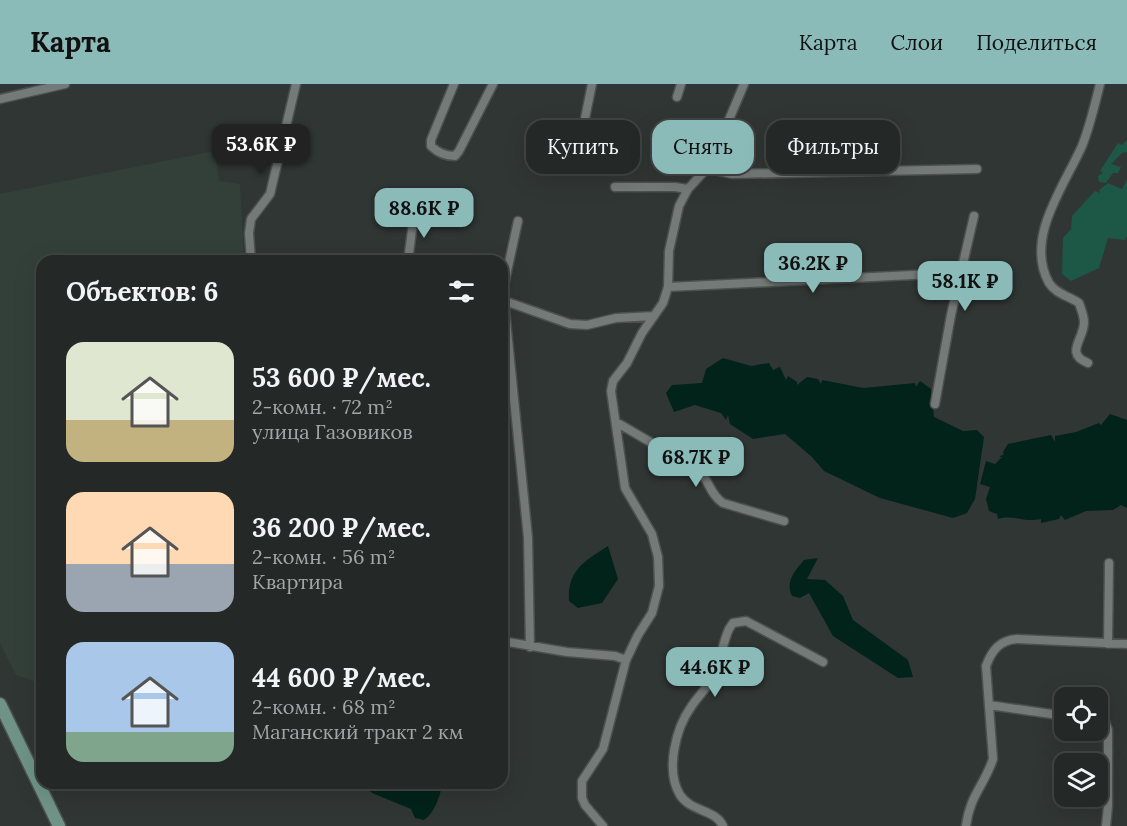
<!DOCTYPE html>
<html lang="ru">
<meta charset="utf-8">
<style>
body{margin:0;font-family:Lora,serif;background:#303432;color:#f1f3f6;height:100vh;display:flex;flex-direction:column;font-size:22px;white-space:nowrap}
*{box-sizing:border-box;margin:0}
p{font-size:20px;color:#a3a6a7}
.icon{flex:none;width:33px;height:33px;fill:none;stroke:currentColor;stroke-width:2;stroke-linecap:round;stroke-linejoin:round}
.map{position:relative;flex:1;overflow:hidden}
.details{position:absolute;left:36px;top:171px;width:472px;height:534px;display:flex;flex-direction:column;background:#242826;border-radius:18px;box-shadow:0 6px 24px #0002,0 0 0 2px #414443}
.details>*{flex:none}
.top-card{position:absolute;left:526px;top:36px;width:510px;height:54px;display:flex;gap:12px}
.buttons{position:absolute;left:1054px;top:603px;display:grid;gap:12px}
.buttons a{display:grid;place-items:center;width:54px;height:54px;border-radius:12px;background:#242826;box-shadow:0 6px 24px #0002,0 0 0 2px #414443;font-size:30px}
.price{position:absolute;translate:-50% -51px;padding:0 14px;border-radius:12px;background:#8bbbb9;color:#111;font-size:20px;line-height:39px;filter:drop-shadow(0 2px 3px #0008)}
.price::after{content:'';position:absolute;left:50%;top:36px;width:18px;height:14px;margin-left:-9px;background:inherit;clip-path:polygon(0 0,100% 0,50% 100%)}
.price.active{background:#222;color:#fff}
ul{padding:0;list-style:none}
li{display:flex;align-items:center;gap:18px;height:150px;padding:0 30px}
li span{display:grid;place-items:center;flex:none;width:168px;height:120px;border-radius:18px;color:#555}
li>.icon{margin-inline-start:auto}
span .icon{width:72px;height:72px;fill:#fffc;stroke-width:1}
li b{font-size:26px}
h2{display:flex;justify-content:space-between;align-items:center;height:72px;padding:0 30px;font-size:26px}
.tag{padding:0 21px;border-radius:18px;background:#242826;box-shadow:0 6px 24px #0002,0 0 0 2px #414443;font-size:21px;line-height:54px}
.tag.active{background:#8bbbb9;color:#111}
header{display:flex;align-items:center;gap:36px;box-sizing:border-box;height:84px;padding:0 30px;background:#8bbbb9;color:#111}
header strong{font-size:28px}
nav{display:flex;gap:33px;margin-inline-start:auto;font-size:21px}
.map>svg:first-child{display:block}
.built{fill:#33403a}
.green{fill:#1d5745}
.water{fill:#022319}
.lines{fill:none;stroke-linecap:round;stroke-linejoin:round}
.street-casing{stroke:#4c514f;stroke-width:11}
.secondary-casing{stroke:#4c514f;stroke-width:15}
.street{stroke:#737a77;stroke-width:8}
.secondary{stroke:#6f9487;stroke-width:12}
</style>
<header>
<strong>Карта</strong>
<nav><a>Карта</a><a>Слои</a><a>Поделиться</a></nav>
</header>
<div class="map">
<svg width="1127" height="742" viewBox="0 0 1127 742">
<rect width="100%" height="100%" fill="#303633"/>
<path class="built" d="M215,67L219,97L240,100L244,177H42V600L16,591L0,559V110Z"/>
<path class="green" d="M1127,56V68L1122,69L1111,80L1121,83L1118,89H1113L1106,99L1099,98L1098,92L1103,89L1100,87L1118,59L1122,61Z
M1127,96V152L1125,156L1108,154L1099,184L1071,197L1062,190L1063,154L1071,145L1072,132L1095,107L1100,109L1099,106L1108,99L1122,105Z"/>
<path class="water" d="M723,274L751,282L769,279L773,286L780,283L786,296L788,292L797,298V301L807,293L818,295L821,300L822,296L863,304L915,299L916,303L920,297L931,305L934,333L963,347L977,346L984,353L975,415L967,429L953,434L880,414L824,387L812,373L785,350L753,355L730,340L728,331L726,336L721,329L695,321L674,328L666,309L672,301L702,299L706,285Z
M1110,330L1127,336V424L1121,421L1113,426L1086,427L1065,436L1061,431L1059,435L1041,439V435C1023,439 1013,430 998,435L997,430L989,427L986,415L990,403L980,400L986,377L995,380L1002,373H999L1004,370L1003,368L1008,360L1051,351L1055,358V352L1076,348L1099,339L1101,341Z
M608,462L618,495L602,519L578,524L569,517C567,486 585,477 608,462Z
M818,474L807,495L825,496L843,512L853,536L908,576L913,593L898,594L833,552L809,509L800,514L792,512C785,497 795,487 804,476Z
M362,699H443C439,713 436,727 424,736L415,734L411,725L372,709Z"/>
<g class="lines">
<defs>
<path id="street" d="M454,0L431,56V62C437,68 446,72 455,72L459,67L493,0
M677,13L681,0
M0,15L65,0
M579,64L592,0
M710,81L719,87L732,90L977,85
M615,103H675L688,105
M518,137L503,206L528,454L530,563
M251,177L249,149L251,135L270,110L296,0
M408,177L414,131
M668,203L953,189L960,190
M502,216L570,240L587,241L616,234L654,232
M1088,279C1064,269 1084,256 1084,238C1084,232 1081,225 1079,219C1069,212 1056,210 1049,199C1024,154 1065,101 1082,62C1090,42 1095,20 1100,0
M935,320L951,231L974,132
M616,338L698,386C709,395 710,411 723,419L784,437
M502,557L567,568L615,572L626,576
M1108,560L1109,479
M989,621L1065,632
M1098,634L1105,638L1108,646V722L1106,742
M603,742L585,721L582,714V697L603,665L626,576L638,551L652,529L659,502L658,473L652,450L625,404L611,307L613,297L627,279L642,249L663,219L668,203L669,167L679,122L688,105L710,81L744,0
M723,742C715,725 691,728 680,711C665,686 676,644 691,623C698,612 707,604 713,593C721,578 722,560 729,545L733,539L746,537L823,578
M966,742C970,711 984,702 993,675L986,582C992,566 1000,556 1017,555L1127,560"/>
<path id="secondary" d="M0,620L59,742"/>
</defs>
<use href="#street" class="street-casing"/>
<use href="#secondary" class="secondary-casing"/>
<use href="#street" class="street"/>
<use href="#secondary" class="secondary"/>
</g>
</svg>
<div class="buttons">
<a><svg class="icon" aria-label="locate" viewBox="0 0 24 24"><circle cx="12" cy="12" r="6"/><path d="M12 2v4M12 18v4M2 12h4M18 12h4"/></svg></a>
<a><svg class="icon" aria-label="layers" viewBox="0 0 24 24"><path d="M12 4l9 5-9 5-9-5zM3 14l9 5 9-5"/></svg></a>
</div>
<b class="price active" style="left:261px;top:91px">53.6K ₽</b>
<b class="price" style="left:424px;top:155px">88.6K ₽</b>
<b class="price" style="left:813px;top:210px">36.2K ₽</b>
<b class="price" style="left:965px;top:228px">58.1K ₽</b>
<b class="price" style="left:696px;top:404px">68.7K ₽</b>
<b class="price" style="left:715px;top:614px">44.6K ₽</b>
<div class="top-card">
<a class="tag">Купить</a>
<a class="tag active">Снять</a>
<a class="tag">Фильтры</a>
</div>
<section class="details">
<h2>Объектов: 6<svg class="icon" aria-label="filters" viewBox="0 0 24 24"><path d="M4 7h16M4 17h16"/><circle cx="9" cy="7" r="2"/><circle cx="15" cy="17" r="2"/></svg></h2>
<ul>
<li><span style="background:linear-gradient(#dfe7d0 65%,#c2b280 0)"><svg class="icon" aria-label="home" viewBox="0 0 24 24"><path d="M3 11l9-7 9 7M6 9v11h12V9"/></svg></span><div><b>53 600 ₽/мес.</b><p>2-комн. · 72 m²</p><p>улица Газовиков</p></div></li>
<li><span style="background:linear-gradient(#ffd9b3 60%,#9aa5b1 0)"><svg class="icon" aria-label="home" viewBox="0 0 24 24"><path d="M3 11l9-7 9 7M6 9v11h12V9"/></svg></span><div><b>36 200 ₽/мес.</b><p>2-комн. · 56 m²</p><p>Квартира</p></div></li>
<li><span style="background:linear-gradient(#a9c7e8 75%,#7fa58c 0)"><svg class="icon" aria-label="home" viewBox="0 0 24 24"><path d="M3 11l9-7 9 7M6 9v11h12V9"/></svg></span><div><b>44 600 ₽/мес.</b><p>2-комн. · 68 m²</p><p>Маганский тракт 2 км</p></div></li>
</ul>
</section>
</div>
